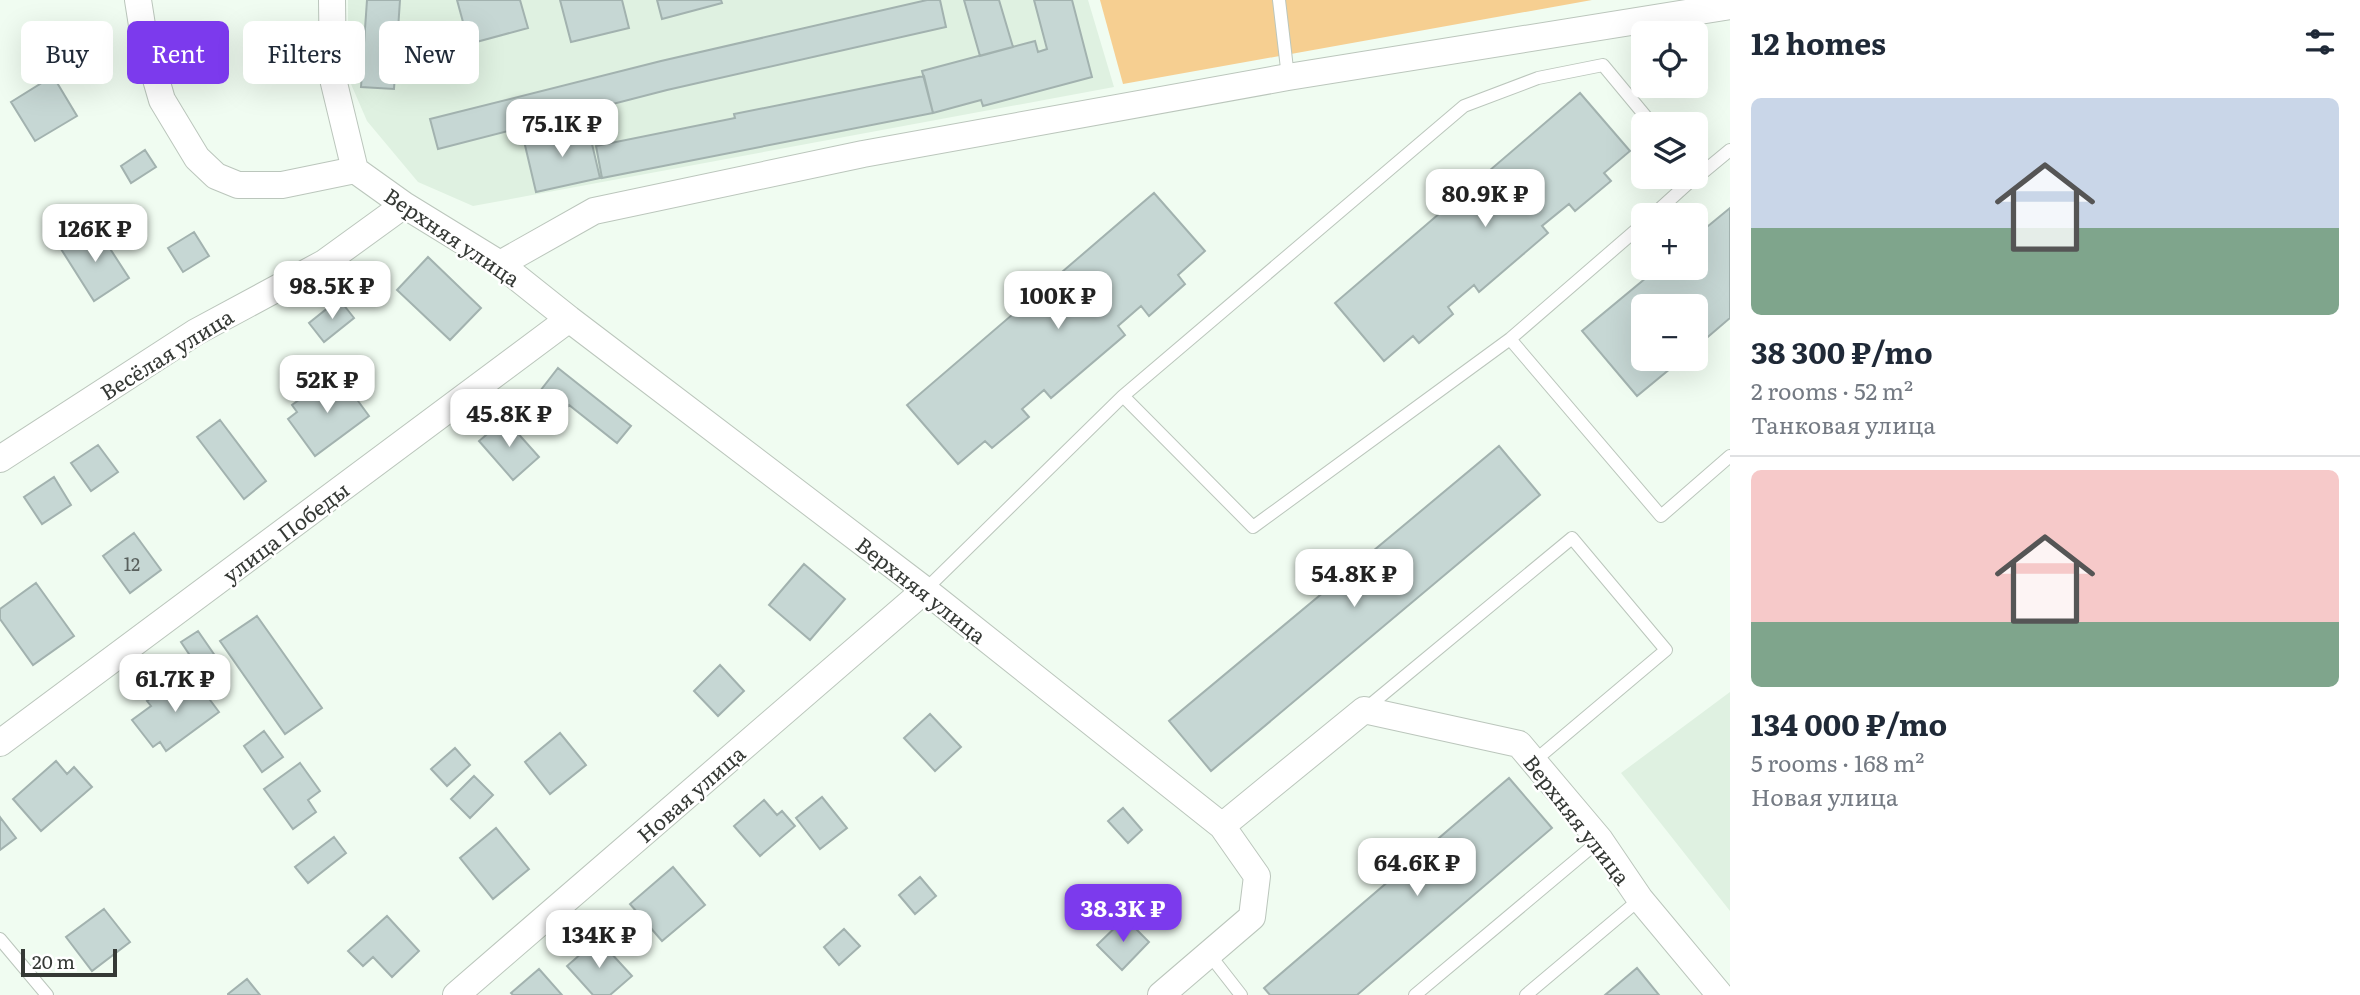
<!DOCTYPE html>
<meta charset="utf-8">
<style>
body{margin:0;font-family:Literata,serif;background:#f6f6f7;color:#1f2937;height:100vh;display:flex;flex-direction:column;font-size:26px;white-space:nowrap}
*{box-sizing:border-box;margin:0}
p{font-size:23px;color:#747a83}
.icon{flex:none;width:38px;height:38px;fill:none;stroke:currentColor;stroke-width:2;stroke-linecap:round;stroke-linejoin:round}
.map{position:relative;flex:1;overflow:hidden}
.drawer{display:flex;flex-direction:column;background:#fff;width:630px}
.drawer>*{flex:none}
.banner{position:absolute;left:21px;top:21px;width:665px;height:63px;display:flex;gap:14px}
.controls{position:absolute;left:1631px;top:21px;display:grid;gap:14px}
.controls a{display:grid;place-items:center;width:77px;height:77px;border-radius:10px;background:#fff;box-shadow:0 7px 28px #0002;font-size:35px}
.scale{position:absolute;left:21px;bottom:18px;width:96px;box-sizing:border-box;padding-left:7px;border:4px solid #353935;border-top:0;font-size:19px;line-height:24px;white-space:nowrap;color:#353935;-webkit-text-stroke:5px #fff;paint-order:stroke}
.price{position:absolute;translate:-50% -60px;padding:0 16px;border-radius:14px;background:#fff;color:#222;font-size:23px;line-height:46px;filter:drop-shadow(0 2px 4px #0008)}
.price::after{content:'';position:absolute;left:50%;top:42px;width:21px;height:16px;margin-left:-10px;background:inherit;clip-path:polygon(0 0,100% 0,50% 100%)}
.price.selected{background:#7c3aed;color:#fff}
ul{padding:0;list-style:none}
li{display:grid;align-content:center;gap:14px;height:371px;padding:0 21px}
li+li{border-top:2px solid #e0e1e3}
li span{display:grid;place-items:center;height:217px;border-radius:10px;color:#555}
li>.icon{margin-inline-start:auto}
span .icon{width:126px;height:126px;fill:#fffc;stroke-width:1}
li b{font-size:30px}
h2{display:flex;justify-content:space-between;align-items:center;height:84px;padding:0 21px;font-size:30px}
.pill{padding:0 24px;border-radius:10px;background:#fff;box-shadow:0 7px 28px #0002;font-size:24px;line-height:63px}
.pill.selected{background:#7c3aed;color:#fff}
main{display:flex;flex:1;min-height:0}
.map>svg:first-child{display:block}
.built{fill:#dff1e1}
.green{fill:#f6cf91}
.building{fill:#c6d7d4;stroke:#a2b2af;stroke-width:2}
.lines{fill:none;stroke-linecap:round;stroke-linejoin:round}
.service-casing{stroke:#bbc6bc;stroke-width:14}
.minor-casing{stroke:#bbc6bc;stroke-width:28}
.service{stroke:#fff;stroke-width:12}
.minor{stroke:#fff;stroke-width:26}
.labels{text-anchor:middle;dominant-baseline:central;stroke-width:5;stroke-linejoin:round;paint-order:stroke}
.number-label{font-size:18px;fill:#59605d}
.street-label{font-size:21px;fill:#353935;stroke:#fff}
</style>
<main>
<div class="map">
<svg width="1730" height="995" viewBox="0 0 1730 995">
<rect width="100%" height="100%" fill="#f0fcf1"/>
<path class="built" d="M348,0H1088L1114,87L473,206L418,182L367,121L348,77Z
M1730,692V911L1621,773Z"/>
<path class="green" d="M1100,0H1592L1123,84Z"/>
<path class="building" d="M367,0H400L394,89L361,87Z
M457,0H520L528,28L469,44Z
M560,0H622L629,28L571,42Z
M657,0H721L722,3L662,19Z
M927,0H940L946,27L667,90L438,149L430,119L661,61Z
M964,0H999L1013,47L980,56Z
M1034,0H1072L1092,77L983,106L981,100L933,113L922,71L1035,41L1038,52L1047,49Z
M53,76L77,116L35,141L11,102Z
M924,76L933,113L602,178L596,146L735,118L734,114Z
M1580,93L1630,151L1604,173L1611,181L1575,211L1569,204L1542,226L1548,233L1479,292L1474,285L1448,307L1453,314L1419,343L1413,336L1384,361L1335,303Z
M588,127L600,178L536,192L524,141Z
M145,150L156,167L131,183L121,166Z
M1154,193L1205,251L1178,275L1185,284L1149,316L1141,306L1118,326L1125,335L1051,398L1044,390L1022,409L1029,417L992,448L985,441L958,464L907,405Z
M1730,208V318L1696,347V306H1643V359H1682L1637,396L1582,331L1658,268H1696V236Z
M96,227L129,278L94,301L61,249Z
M194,232L209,256L183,272L168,248Z
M428,257L481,308L450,340L397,290Z
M339,299L354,318L324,342L309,323Z
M558,368L631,426L617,443L569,405L562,414L537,395Z
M342,379L369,416L315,456L288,419L297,412L292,405L326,380L331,388Z
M505,419L539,457L513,480L479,441Z
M220,420L266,481L244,499L197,437Z
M98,445L118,472L91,491L71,463Z
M1499,446L1540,495L1211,771L1169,721Z
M54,477L71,505L42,524L24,497Z
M134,533L161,570L130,593L103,556Z
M804,564L845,599L810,640L769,605Z
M36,583L74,636L33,665L0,619V609Z
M257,616L322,708L285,734L220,641Z
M198,631L218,660L201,672L181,642Z
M720,665L744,691L718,716L694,691Z
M192,676L219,712L166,751L160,742L153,747L132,720L151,706L147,701L168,686L172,691Z
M930,714L961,747L935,771L904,738Z
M264,731L283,757L262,772L244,746Z
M560,733L586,765L550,794L525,762Z
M455,748L470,765L447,786L431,769Z
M56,761L67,774L74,767L92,787L41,831L13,799Z
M300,763L320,791L308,800L316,812L293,829L264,789Z
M474,776L493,795L470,818L451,799Z
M1509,778L1552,828L1357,995H1270L1264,988Z
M822,797L847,828L820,849L796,818Z
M764,800L777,815L782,811L795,826L760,856L734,826Z
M1123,808L1142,830L1128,843L1108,821Z
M0,817L16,838L0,850Z
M496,828L529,869L493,899L460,858Z
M334,837L346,853L308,883L295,867Z
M673,867L705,905L662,941L630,904Z
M920,877L936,896L915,914L899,895Z
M104,909L130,942L92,971L66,937Z
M387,916L419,951L392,977L373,957L363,966L348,951Z
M1125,918L1149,942L1122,970L1097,945Z
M844,929L860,946L839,965L824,947Z
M598,939L632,976L610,995H593L567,966Z
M1637,968L1659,995H1605Z
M539,969L562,995H513L511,993Z
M247,979L260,995H228V994Z"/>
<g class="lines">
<defs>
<path id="service" d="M1279,0L1288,77
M1696,178L1730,150
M1653,215L1695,177
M1510,339L1661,516L1730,456
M1123,396L1253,527L1510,339L1643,224
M925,590L1123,396L1464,106L1538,78L1603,65L1652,124
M1364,710L1572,538L1666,650L1533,762
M0,939L47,995
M1209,954L1241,995
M1415,995L1600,840
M1526,995L1640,899"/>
<path id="minor" d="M138,0L144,38L162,100L197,158L216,176L238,185H282L355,170L404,205L500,264L569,319L925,590L1222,826L1257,876L1252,917L1161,995
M332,0L333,79L355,170
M500,264L594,211L863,154L1288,77L1730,6
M0,459L196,332L324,263L404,205
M0,743L569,319
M1222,826L1364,710L1519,744L1600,840L1640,899L1720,995
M456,995L925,590"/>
</defs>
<use href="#service" class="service-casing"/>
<use href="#minor" class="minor-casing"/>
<use href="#service" class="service"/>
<use href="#minor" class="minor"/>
</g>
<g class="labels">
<g class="number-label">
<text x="132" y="563">12</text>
</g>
<g class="street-label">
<text transform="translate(453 236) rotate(34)">Верхняя улица</text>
<text transform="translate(166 353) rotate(-32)">Весёлая улица</text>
<text transform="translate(285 531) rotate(-37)">улица Победы</text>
<text transform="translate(922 589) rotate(38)">Верхняя улица</text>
<text transform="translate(690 793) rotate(-41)">Новая улица</text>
<text transform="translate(1578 819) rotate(52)">Верхняя улица</text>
</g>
</g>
</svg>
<div class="controls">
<a><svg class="icon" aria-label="locate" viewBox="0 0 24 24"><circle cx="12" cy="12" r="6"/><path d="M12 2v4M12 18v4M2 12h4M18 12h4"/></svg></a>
<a><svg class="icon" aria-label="layers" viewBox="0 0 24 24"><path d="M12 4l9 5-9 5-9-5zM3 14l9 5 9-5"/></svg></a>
<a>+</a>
<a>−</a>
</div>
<div class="scale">20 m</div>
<b class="price" style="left:562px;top:159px">75.1K ₽</b>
<b class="price" style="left:1485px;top:229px">80.9K ₽</b>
<b class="price" style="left:95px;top:264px">126K ₽</b>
<b class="price" style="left:332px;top:321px">98.5K ₽</b>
<b class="price" style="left:1058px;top:331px">100K ₽</b>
<b class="price" style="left:327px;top:415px">52K ₽</b>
<b class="price" style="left:509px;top:449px">45.8K ₽</b>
<b class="price" style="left:1354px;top:609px">54.8K ₽</b>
<b class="price" style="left:175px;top:714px">61.7K ₽</b>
<b class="price" style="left:1417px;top:898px">64.6K ₽</b>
<b class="price selected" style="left:1123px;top:944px">38.3K ₽</b>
<b class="price" style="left:599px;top:970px">134K ₽</b>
<div class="banner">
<a class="pill">Buy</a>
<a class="pill selected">Rent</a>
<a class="pill">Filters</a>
<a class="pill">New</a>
</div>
</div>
<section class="drawer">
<h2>12 homes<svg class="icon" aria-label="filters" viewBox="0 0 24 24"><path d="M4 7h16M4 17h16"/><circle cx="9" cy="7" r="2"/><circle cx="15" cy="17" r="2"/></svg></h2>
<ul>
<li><span style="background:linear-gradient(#c9d6e8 60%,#7fa58c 0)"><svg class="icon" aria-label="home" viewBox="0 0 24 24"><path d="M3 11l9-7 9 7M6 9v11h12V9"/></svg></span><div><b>38 300 ₽/mo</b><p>2 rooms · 52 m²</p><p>Танковая улица</p></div></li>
<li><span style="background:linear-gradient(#f6c9c9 70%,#7fa58c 0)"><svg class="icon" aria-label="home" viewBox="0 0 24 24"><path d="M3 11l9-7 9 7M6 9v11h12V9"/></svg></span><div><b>134 000 ₽/mo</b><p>5 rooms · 168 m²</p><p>Новая улица</p></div></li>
</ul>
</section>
</main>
